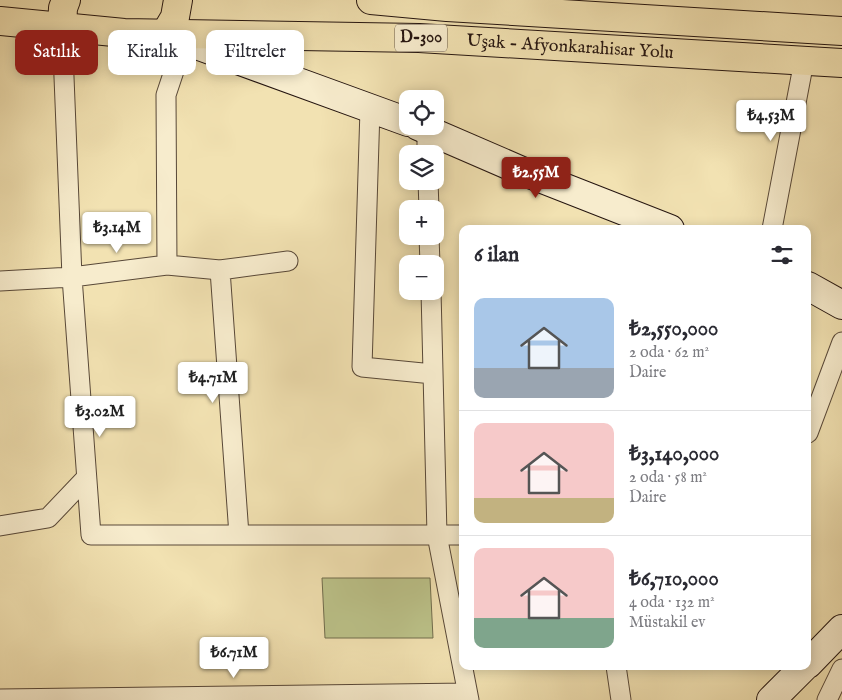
<!DOCTYPE html>
<html lang="tr">
<meta charset="utf-8">
<style>
body{margin:0;font-family:"IM FELL English",serif;background:#f2f2f3;color:#2b2b33;height:100vh;display:flex;flex-direction:column;font-size:19px;white-space:nowrap}
*{box-sizing:border-box;margin:0}
p{font-size:16px;color:#7c7c81}
.icon{flex:none;width:28px;height:28px;fill:none;stroke:currentColor;stroke-width:2;stroke-linecap:round;stroke-linejoin:round}
.map{position:relative;flex:1;overflow:hidden}
.details{position:absolute;left:459px;top:225px;width:352px;height:445px;display:flex;flex-direction:column;background:#fff;border-radius:10px;box-shadow:0 2px 12px #0003}
.details>*{flex:none}
.top-card{position:absolute;left:15px;top:30px;width:369px;height:45px;display:flex;gap:10px}
.controls{position:absolute;left:399px;top:90px;display:grid;gap:10px}
.controls a{display:grid;place-items:center;width:45px;height:45px;border-radius:10px;background:#fff;box-shadow:0 2px 12px #0003;font-size:25px}
.price{position:absolute;translate:-50% -42px;padding:0 11px;border-radius:5px;background:#fff;color:#222;font-size:16px;line-height:32px;filter:drop-shadow(0 1px 2px #0008)}
.price::after{content:'';position:absolute;left:50%;top:30px;width:15px;height:11px;margin-left:-8px;background:inherit;clip-path:polygon(0 0,100% 0,50% 100%)}
.price.active{background:#8f2418;color:#fff}
ul{padding:0;list-style:none}
li{display:flex;align-items:center;gap:15px;height:125px;padding:0 15px}
li+li{border-top:1px solid #e1e1e2}
li span{display:grid;place-items:center;flex:none;width:140px;height:100px;border-radius:10px;color:#555}
li>.icon{margin-inline-start:auto}
span .icon{width:60px;height:60px;fill:#fffc;stroke-width:1}
li b{font-size:21px}
h2{display:flex;justify-content:space-between;align-items:center;height:60px;padding:0 15px;font-size:21px}
.tag{padding:0 18px;border-radius:10px;background:#fff;box-shadow:0 2px 12px #0003;font-size:18px;line-height:45px}
.tag.active{background:#8f2418;color:#fff}
.map>svg:first-child{display:block}
.pitch{fill:#bcc38a;stroke:#706c4d}
.lines{fill:none;stroke-linecap:round;stroke-linejoin:round}
.street-casing{stroke:#584838;stroke-width:21}
.secondary-casing{stroke:#251510;stroke-width:30}
.highway-casing{stroke:#251510;stroke-width:30}
.street{stroke:#f7eccd;stroke-width:19}
.secondary{stroke:#f7eccd;stroke-width:28}
.highway{stroke:#f2e2b2;stroke-width:28}
.labels{text-anchor:middle;dominant-baseline:central;stroke-width:5;stroke-linejoin:round;paint-order:stroke}
.shield{fill:#f7eccd;stroke:#645649;stroke-width:1}
.shield-label{font-size:16px;font-weight:bold;fill:#251510}
.street-label{font-size:18px;fill:#251510;stroke:#f7eccd}
</style>
<div class="map">
<svg width="842" height="700" viewBox="0 0 842 700">
<rect width="100%" height="100%" fill="#f2e2b2"/>
<filter id="stains"><feTurbulence type="fractalNoise" baseFrequency=".004" numOctaves="4"/><feColorMatrix values="0 0 0 0 .2 0 0 0 0 .09 0 0 0 0 .02 0 0 0 .5 -.17"/></filter>
<radialGradient id="worn" r=".72"><stop offset=".6" stop-color="#630" stop-opacity="0"/><stop offset="1" stop-color="#630" stop-opacity=".3"/></radialGradient>
<path class="pitch" d="M322,578H430L433,638H325Z"/>
<g class="lines">
<defs>
<path id="street" d="M62,27L72,277L91,535H462
M184,41L166,95L167,265L220,270L288,261
M370,109L362,367L433,374
M427,129V154
M428,181L429,209
M772,229L804,61
M429,236L430,264
M220,270L239,535
M0,281L72,277L167,265
M431,291L437,535L469,700
M808,433L842,342
M0,526L48,518L86,478
M616,666L621,700
M0,699L467,693
M827,700L842,669"/>
<path id="secondary" d="M169,35L408,122
M418,126L522,171L670,229
M808,286L842,305
M808,664L842,629
M771,700L805,666"/>
<g id="highway">
<path d="M371,0L447,7L842,31"/>
<path id="s1" d="M0,21L124,33L419,38L842,63"/>
<path d="M62,27L63,8L66,0"/>
<path d="M165,34L175,17L178,0"/>
</g>
</defs>
<use href="#street" class="street-casing"/>
<use href="#secondary" class="secondary-casing"/>
<use href="#highway" class="highway-casing"/>
<use href="#street" class="street"/>
<use href="#secondary" class="secondary"/>
<use href="#highway" class="highway"/>
</g>
<g class="labels">
<rect class="shield" x="395" y="24.5" width="52" height="27" rx="4"/>
<g class="shield-label">
<text x="421" y="38">D-300</text>
</g>
<g class="street-label">
<text stroke="none"><textPath href="#s1" startOffset="571">Uşak - Afyonkarahisar Yolu</textPath></text>
</g>
</g>
<rect width="100%" height="100%" filter="url(#stains)"/>
<rect width="100%" height="100%" fill="url(#worn)"/>
</svg>
<div class="controls">
<a><svg class="icon" aria-label="locate" viewBox="0 0 24 24"><circle cx="12" cy="12" r="6"/><path d="M12 2v4M12 18v4M2 12h4M18 12h4"/></svg></a>
<a><svg class="icon" aria-label="layers" viewBox="0 0 24 24"><path d="M12 4l9 5-9 5-9-5zM3 14l9 5 9-5"/></svg></a>
<a>+</a>
<a>−</a>
</div>
<b class="price" style="left:771px;top:142px">₺4.53M</b>
<b class="price active" style="left:536px;top:199px">₺2.55M</b>
<b class="price" style="left:117px;top:254px">₺3.14M</b>
<b class="price" style="left:213px;top:404px">₺4.71M</b>
<b class="price" style="left:100px;top:438px">₺3.02M</b>
<b class="price" style="left:234px;top:679px">₺6.71M</b>
<div class="top-card">
<a class="tag active">Satılık</a>
<a class="tag">Kiralık</a>
<a class="tag">Filtreler</a>
</div>
<section class="details">
<h2>6 ilan<svg class="icon" aria-label="filters" viewBox="0 0 24 24"><path d="M4 7h16M4 17h16"/><circle cx="9" cy="7" r="2"/><circle cx="15" cy="17" r="2"/></svg></h2>
<ul>
<li><span style="background:linear-gradient(#a9c7e8 70%,#9aa5b1 0)"><svg class="icon" aria-label="home" viewBox="0 0 24 24"><path d="M3 11l9-7 9 7M6 9v11h12V9"/></svg></span><div><b>₺2,550,000</b><p>2 oda · 62 m²</p><p>Daire</p></div></li>
<li><span style="background:linear-gradient(#f6c9c9 75%,#c2b280 0)"><svg class="icon" aria-label="home" viewBox="0 0 24 24"><path d="M3 11l9-7 9 7M6 9v11h12V9"/></svg></span><div><b>₺3,140,000</b><p>2 oda · 58 m²</p><p>Daire</p></div></li>
<li><span style="background:linear-gradient(#f6c9c9 70%,#7fa58c 0)"><svg class="icon" aria-label="home" viewBox="0 0 24 24"><path d="M3 11l9-7 9 7M6 9v11h12V9"/></svg></span><div><b>₺6,710,000</b><p>4 oda · 132 m²</p><p>Müstakil ev</p></div></li>
</ul>
</section>
</div>
